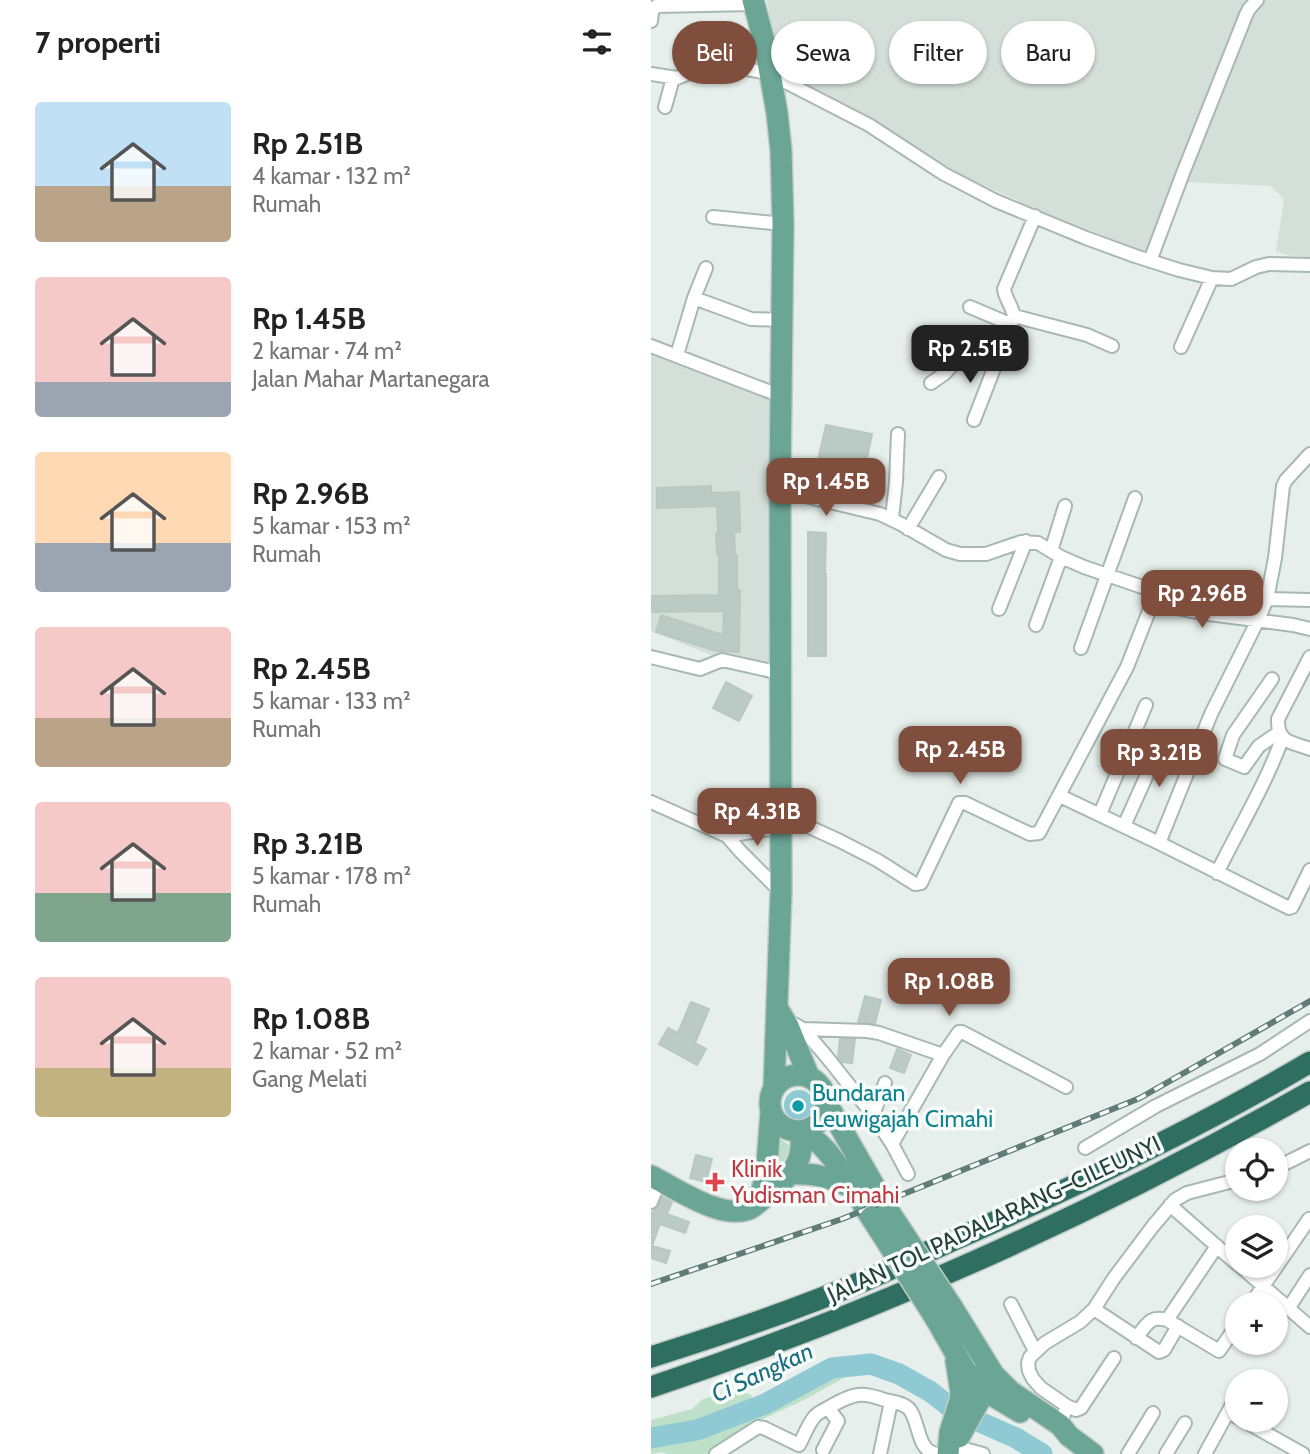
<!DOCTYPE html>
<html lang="id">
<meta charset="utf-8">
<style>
body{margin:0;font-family:Cabin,sans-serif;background:#f6f6f6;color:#222;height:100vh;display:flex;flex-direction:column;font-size:26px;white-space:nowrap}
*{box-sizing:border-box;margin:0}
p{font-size:23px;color:#767676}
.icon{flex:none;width:38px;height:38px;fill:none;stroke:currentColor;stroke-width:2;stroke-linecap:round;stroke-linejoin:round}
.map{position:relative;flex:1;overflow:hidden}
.side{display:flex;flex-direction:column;background:#fff;width:651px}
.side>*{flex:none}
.top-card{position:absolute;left:21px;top:21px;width:532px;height:63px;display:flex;gap:14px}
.buttons{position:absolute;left:574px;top:1138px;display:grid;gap:14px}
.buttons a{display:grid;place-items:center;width:63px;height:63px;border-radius:50%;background:#fff;box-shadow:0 2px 5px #0004;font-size:35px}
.price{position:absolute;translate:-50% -60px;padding:0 16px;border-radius:14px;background:#804e3d;color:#fff;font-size:23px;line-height:46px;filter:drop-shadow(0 2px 4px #0008)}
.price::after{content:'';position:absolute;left:50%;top:42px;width:21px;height:16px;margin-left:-10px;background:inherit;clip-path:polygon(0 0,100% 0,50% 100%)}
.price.on{background:#222;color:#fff}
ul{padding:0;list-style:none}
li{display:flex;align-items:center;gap:21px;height:175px;padding:0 35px}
li span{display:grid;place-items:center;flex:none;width:196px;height:140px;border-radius:7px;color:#555}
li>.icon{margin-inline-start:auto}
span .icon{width:84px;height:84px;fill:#fffc;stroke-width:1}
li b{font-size:30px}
h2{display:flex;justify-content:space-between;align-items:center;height:84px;padding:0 35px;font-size:30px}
.chip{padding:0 24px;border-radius:32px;background:#fff;box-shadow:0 2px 5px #0004;font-size:24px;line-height:63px}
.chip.on{background:#804e3d;color:#fff}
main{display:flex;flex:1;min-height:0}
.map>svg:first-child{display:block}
.built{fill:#d4dfda}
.green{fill:#bfe0c8}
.water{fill:#8ec9d4}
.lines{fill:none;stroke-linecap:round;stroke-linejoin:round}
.river{stroke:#8ec9d4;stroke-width:21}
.building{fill:#bbcac4;stroke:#b8c9c2;stroke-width:2}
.street-casing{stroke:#a8b8b2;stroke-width:16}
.primary-casing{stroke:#c2cac8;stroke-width:24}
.highway-casing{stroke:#c2cac8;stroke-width:24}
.street{stroke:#fff;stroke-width:12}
.primary{stroke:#6aa596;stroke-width:21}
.highway{stroke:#2f6f62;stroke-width:21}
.rail-casing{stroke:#5f7d75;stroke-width:6}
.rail{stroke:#f7fbf9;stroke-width:3.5;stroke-dasharray:10;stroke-linecap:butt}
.primary-bridge-casing{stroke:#c2cac8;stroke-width:24;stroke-linecap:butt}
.primary-bridge{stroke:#6aa596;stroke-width:21}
.culture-dot{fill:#0f9aa8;stroke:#f7fbf9;stroke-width:2.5}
.health-dot{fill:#e0444e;stroke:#f7fbf9;stroke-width:2.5}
.labels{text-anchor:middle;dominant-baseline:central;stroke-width:7;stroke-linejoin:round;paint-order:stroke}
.culture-label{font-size:23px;fill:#0d838f;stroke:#f7fbf9;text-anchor:start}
.health-label{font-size:23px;fill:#be3a42;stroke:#f7fbf9;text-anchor:start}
.street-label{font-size:23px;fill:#24423a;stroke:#f7fbf9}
.water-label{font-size:24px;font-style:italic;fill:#1c6f80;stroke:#f7fbf9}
</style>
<main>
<section class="side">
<h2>7 properti<svg class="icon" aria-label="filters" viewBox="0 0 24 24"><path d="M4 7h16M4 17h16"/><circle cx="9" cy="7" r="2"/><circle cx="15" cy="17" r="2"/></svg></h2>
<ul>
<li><span style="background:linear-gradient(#bfe0f5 60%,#b9a48a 0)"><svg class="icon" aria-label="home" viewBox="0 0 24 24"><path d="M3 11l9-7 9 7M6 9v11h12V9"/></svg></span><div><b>Rp 2.51B</b><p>4 kamar · 132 m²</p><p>Rumah</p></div></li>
<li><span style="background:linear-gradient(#f6c9c9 75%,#9aa5b1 0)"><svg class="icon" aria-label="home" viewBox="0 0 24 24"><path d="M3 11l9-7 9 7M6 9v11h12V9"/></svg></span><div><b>Rp 1.45B</b><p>2 kamar · 74 m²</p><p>Jalan Mahar Martanegara</p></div></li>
<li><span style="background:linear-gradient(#ffd9b3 65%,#9aa5b1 0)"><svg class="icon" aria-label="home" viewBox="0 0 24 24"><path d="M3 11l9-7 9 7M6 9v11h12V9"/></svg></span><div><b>Rp 2.96B</b><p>5 kamar · 153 m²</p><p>Rumah</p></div></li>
<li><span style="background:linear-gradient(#f6c9c9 65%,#b9a48a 0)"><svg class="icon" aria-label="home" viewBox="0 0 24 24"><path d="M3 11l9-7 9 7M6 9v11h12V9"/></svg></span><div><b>Rp 2.45B</b><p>5 kamar · 133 m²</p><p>Rumah</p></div></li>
<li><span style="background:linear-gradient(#f6c9c9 65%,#7fa58c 0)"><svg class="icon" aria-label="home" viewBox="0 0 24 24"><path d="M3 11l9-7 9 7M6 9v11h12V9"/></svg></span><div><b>Rp 3.21B</b><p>5 kamar · 178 m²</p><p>Rumah</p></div></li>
<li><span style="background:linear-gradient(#f6c9c9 65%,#c2b280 0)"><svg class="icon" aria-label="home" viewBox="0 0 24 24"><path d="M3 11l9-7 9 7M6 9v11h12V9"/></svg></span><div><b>Rp 1.08B</b><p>2 kamar · 52 m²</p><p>Gang Melati</p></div></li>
</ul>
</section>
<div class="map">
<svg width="659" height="1454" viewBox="0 0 659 1454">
<rect width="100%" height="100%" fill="#e6efeb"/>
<path class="built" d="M116,0H659V258L640,256L625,251L633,199L620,186L536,182L508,258L374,204L312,176L189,102L128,71Z
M0,352L120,392L122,670L70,659L0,631Z"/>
<path class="green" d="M128,1138L141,1147L124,1176L127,1165Z
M193,1371L203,1372L155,1399L112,1419L57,1454H17L10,1452L0,1454V1420L41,1409L52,1399L70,1393L93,1392L100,1395L104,1402L112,1411L178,1373Z"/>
<path class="water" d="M133 1105a15 15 0 1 1 30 0a15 15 0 1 1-30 0Z"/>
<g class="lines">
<path class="river" d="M0,1438L46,1430L114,1404L181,1368L220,1364L248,1374L280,1392L304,1411L365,1438L391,1454"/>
</g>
<path class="building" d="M175,425L221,434L210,488L163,478Z
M60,486V493L88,492L89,532H83L84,555H86V590H89L88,652L65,651L5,632L10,615L72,635L73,611L0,612V596L68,595V553L66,554L65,534H67L66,506L6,508V488Z
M157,532L175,533L174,574H175V656H157Z
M75,682L101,696L88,721L62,708Z
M214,996L230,1000L224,1024L207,1022Z
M40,1002L58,1009L44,1043L55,1049L46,1065L8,1044L17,1028L27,1033Z
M189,1039H204L201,1063L191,1062L187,1057Z
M246,1049L260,1055L253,1073L239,1068Z
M45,1155L61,1159L55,1182L39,1178Z
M11,1197L21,1202L16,1214L38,1222L34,1233L9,1224L1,1246L19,1251L15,1263L0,1258V1213L8,1206Z"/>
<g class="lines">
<defs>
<path id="street" d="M0,21L1,12L5,6L103,4
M0,74L26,78L63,63L117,73L218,125L293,174L345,201L435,238L484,256L528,270L561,278L580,279L605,267L618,264L659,265
M14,107L22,78
M62,217L132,224
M499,261L532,173L595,15L598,9L606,0
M43,298L100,319L131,320
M319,307L359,324
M363,316L436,335L461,346
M0,346L130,396
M530,347L561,278
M26,355L43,298L55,268
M280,383L293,374L311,355L345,363L363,316C361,306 354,298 353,289L384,216
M323,420L345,363
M129,490L229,514L250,524L295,550L309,554H335L370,542L387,543L410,557L433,567L503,591L504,596L476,667L388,833L379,834L314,803H308L270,883L264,884L226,860L189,841L130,814
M241,518L245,482L247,434
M257,529L288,477
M400,551L414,506
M616,599L659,600
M502,603L550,613L642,625L659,629
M348,609L375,541
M385,625L410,557
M430,648L484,498
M0,657L49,669L71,660L129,673
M659,657L627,719C626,743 641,742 659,749
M621,679L582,735L574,759L593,767L608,746L627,733
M409,796L508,843L638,908L641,907L659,870
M0,802L76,836L89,851L130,892
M449,814L495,705
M473,826L512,739
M76,836L130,827
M508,843L560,714L607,620L616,599L624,558L632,486L635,480L659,454
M566,873C588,828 614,786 631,739
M137,1026L143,1024L152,1029L175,1056L222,1115L241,1144L257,1174
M152,1029L216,1031L228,1033L292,1055
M222,1115L234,1083
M241,1144L292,1055L308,1032H311L415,1087
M434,1148L505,1106L609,1054L659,1021
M625,1168L659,1151
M0,1202L9,1180
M519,1205L586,1264
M588,1265L659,1327
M360,1304L384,1351
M600,1304L658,1219
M443,1309L508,1352L513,1350L527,1326
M637,1309L659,1275
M516,1320L566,1246
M485,1338C496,1325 498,1315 516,1320L568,1351L586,1325
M595,1381V1380
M416,1406L425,1410L430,1408L463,1358
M577,1412L586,1396
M590,1419L652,1454
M409,1425L416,1406L390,1388L382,1379L378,1371L377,1363L379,1357L394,1343L429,1322L443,1309L463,1278L502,1226L524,1200L536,1193L586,1180
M299,1445L332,1454
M172,1450L187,1421L177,1408
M65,1454L107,1427L113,1428L148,1445C153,1436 157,1424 164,1416C169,1411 176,1409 182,1405C203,1393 211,1392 234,1400C242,1402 254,1403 259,1410C269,1424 266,1451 286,1454
M229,1454L240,1402
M477,1454L502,1413
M515,1454L534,1423
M554,1454L577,1412L586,1417"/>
<path id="primary" d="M102,0L114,45L126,113L130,150L132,224L129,480L130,892L123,1088
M128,1011L137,1026L158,1077
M119 1103a28 28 0 1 1 56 0a28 28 0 1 1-56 0Z
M175,1102L237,1210
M150,1132C155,1135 160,1137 165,1141C183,1154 207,1197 220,1217
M139,1174C164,1173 177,1177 200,1187
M0,1176C25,1188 72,1222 100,1208C107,1204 121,1190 129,1184C147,1168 152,1156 150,1132
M108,1201L115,1175L120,1112
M301,1307L343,1375L359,1391L409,1425L418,1436L442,1454
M285,1319L314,1370L334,1391L369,1412
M308,1437L340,1380
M297,1454L299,1432L309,1401L310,1392L305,1361"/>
<path id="highway" d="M0,1357C72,1334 145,1310 215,1280C248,1266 279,1250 312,1236C430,1184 548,1128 659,1062
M0,1387C229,1311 449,1211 659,1092"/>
</defs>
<use href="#street" class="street-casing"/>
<use href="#primary" class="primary-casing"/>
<use href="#highway" class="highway-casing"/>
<use href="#street" class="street"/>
<use href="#primary" class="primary"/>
<use href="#highway" class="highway"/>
<defs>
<path id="rail" d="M0,1284L191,1219L489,1098L659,1001"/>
</defs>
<use href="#rail" class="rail-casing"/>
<use href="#rail" class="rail"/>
<defs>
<path id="primary-bridge" d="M237,1210L301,1307
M220,1217L285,1319"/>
</defs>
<use href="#primary-bridge" class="primary-bridge-casing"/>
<use href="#primary-bridge" class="primary-bridge"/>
</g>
<circle class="culture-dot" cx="147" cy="1106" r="7"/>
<path class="health-dot" d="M60.5 1171.5h7v7h7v7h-7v7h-7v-7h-7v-7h7z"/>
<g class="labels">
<g class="culture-label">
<text x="161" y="1093">Bundaran<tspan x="161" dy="26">Leuwigajah Cimahi</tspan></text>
</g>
<g class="health-label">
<text x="80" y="1169">Klinik<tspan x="80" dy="26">Yudisman Cimahi</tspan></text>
</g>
<g class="street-label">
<text transform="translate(343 1219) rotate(-25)">JALAN TOL PADALARANG–CILEUNYI</text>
</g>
<g class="water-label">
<text transform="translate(111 1372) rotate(-25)">Ci Sangkan</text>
</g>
</g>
</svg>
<div class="buttons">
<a><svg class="icon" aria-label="locate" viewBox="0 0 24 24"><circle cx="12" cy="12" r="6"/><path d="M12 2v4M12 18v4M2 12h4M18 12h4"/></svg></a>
<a><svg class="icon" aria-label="layers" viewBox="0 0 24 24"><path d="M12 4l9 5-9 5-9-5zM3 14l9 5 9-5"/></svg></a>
<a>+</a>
<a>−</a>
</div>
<b class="price on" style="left:319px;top:385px">Rp 2.51B</b>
<b class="price" style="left:175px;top:518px">Rp 1.45B</b>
<b class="price" style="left:551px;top:630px">Rp 2.96B</b>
<b class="price" style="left:309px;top:786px">Rp 2.45B</b>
<b class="price" style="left:508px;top:789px">Rp 3.21B</b>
<b class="price" style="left:106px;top:848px">Rp 4.31B</b>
<b class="price" style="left:298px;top:1018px">Rp 1.08B</b>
<div class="top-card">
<a class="chip on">Beli</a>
<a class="chip">Sewa</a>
<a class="chip">Filter</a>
<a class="chip">Baru</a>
</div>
</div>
</main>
